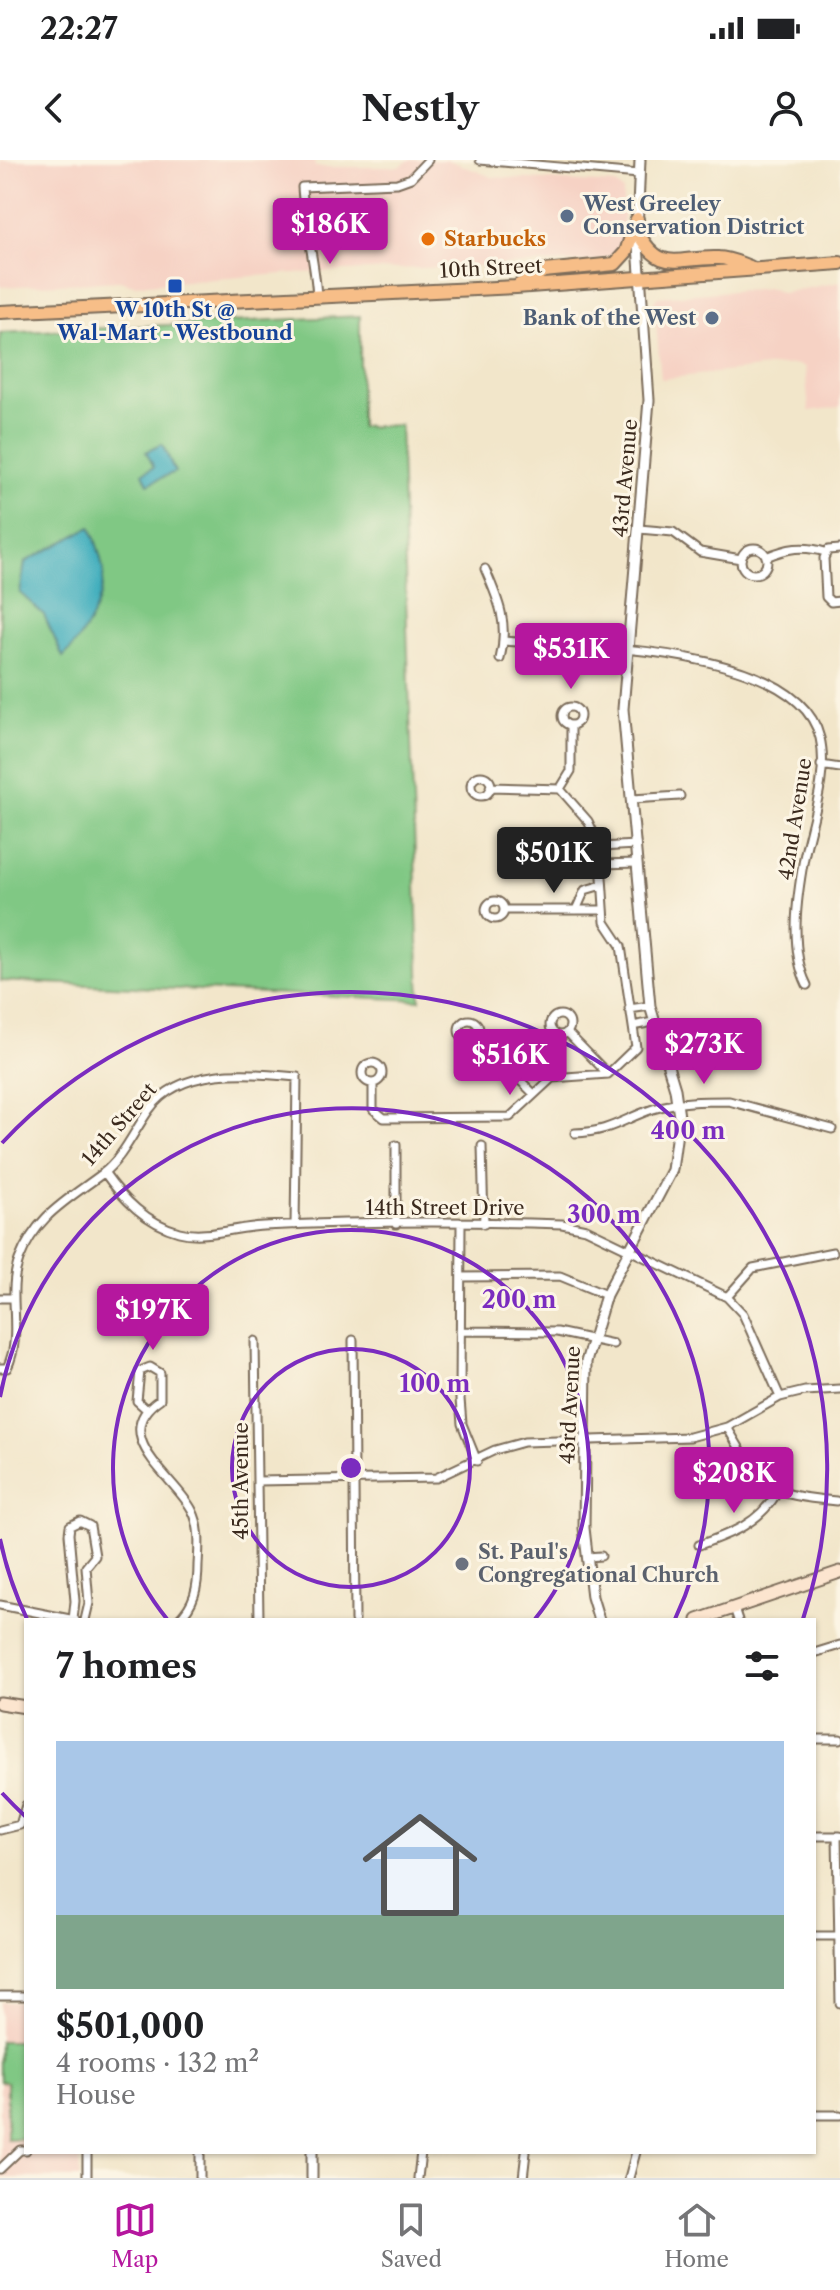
<!DOCTYPE html>
<meta charset="utf-8">
<style>
body{margin:0;font-family:"Libre Caslon Text",serif;background:#f2f2f2;color:#202124;height:100vh;display:flex;flex-direction:column;font-size:30px;white-space:nowrap}
*{box-sizing:border-box;margin:0}
p{font-size:26px;color:#757577}
.icon{flex:none;width:44px;height:44px;fill:none;stroke:currentColor;stroke-width:2;stroke-linecap:round;stroke-linejoin:round}
.map{position:relative;flex:1;overflow:hidden}
.details{position:absolute;left:24px;top:1458px;width:792px;height:536px;display:flex;flex-direction:column;background:#fff;border-radius:0px;box-shadow:0 2px 6px #0004}
.details>*{flex:none}
.price{position:absolute;translate:-50% -68px;padding:0 18px;border-radius:8px;background:#b5179e;color:#fff;font-size:26px;line-height:52px;filter:drop-shadow(0 2px 4px #0008)}
.price::after{content:'';position:absolute;left:50%;top:48px;width:24px;height:18px;margin-left:-12px;background:inherit;clip-path:polygon(0 0,100% 0,50% 100%)}
.price.on{background:#222;color:#fff}
ul{padding:0;list-style:none}
li{display:grid;align-content:center;gap:16px;height:424px;padding:0 32px}
li span{display:grid;place-items:center;height:248px;border-radius:0px;color:#555}
li>.icon{margin-inline-start:auto}
span .icon{width:144px;height:144px;fill:#fffc;stroke-width:1}
li b{font-size:34px}
h2{display:flex;justify-content:space-between;align-items:center;height:96px;padding:0 32px;font-size:34px}
.status{display:flex;justify-content:space-between;align-items:center;height:56px;padding:0 40px;background:#fff;direction:ltr}
.status svg{height:22px;fill:currentColor}
header{display:flex;justify-content:space-between;align-items:center;height:104px;padding:0 32px;background:#fff;font-size:36px;font-weight:700}
.menu{display:flex;justify-content:space-around;align-items:center;height:112px;border-top:2px solid #e0e0e0;background:#fff;font-size:22px;color:#757577}
.menu a{display:grid;justify-items:center;gap:4px}
.menu .on{color:#b5179e}
.map>svg:first-child{display:block}
.built{fill:#f6d2c4}
.green{fill:#80c884;stroke:#5e7951;stroke-width:2}
.water{fill:#40aebd;stroke:#3e6c6e;stroke-width:2}
.lines{fill:none;stroke-linecap:round;stroke-linejoin:round}
.minor-casing{stroke:#7b6c5a;stroke-width:11}
.tertiary-casing{stroke:#7b6c5a;stroke-width:13}
.secondary-casing{stroke:#7b6c5a;stroke-width:15}
.primary-casing{stroke:#7b6c5a;stroke-width:16}
.minor{stroke:#fff;stroke-width:7}
.tertiary{stroke:#fff;stroke-width:9}
.secondary{stroke:#fce5cf;stroke-width:11}
.primary{stroke:#f7be88;stroke-width:12}
.ring{fill:none;stroke:#7b2cbf;stroke-width:4}
.service-dot{fill:#5c6f8a;stroke:#fcf5e5;stroke-width:3}
.food-dot{fill:#e8710a;stroke:#fcf5e5;stroke-width:3}
.transit-dot{fill:#1a4fb4;stroke:#fcf5e5;stroke-width:3}
.worship-dot{fill:#6b7280;stroke:#fcf5e5;stroke-width:3}
.labels{text-anchor:middle;dominant-baseline:central;stroke-width:6;stroke-linejoin:round;paint-order:stroke}
.service-label{font-size:20px;font-weight:bold;fill:#4e5e75;stroke:#fcf5e5;text-anchor:start}
.food-label{font-size:20px;font-weight:bold;fill:#c56008;stroke:#fcf5e5;text-anchor:start}
.street-label{font-size:20px;fill:#3b2a1e;stroke:#fcf5e5}
.transit-label{font-size:20px;font-weight:bold;fill:#164399;stroke:#fcf5e5}
.worship-label{font-size:20px;font-weight:bold;fill:#5b616d;stroke:#fcf5e5;text-anchor:start}
.centre{fill:#7b2cbf;stroke:#fcf5e5;stroke-width:4}
.ring-label{font-size:24px;text-anchor:middle;font-weight:bold;fill:#7b2cbf;stroke:#fcf5e5;stroke-width:6;stroke-linejoin:round;paint-order:stroke}
</style>
<div class="status"><b>22:27</b><svg viewBox="0 0 49 12"><path d="M0 12V9h3v3zM5 12V6h3v6zM10 12V3h3v9zM15 12V0h3v12zM26 1h20v11H26zM47 4h2v5h-2z"/></svg></div>
<header><svg class="icon" aria-label="back" viewBox="0 0 24 24"><path d="M15 5l-7 7 7 7"/></svg>Nestly<svg class="icon" aria-label="person" viewBox="0 0 24 24"><circle cx="12" cy="8" r="4"/><path d="M4 21q1-7 8-7t8 7"/></svg></header>
<div class="map">
<svg width="840" height="2018" viewBox="0 0 840 2018">
<rect width="100%" height="100%" fill="#fcf5e5"/>
<filter id="ink" filterUnits="userSpaceOnUse"><feTurbulence type="fractalNoise" baseFrequency=".0125" numOctaves="2"/><feDisplacementMap in="SourceGraphic" scale="16" xChannelSelector="R" yChannelSelector="G"/><feConvolveMatrix kernelMatrix="1 2 1 2 8 2 1 2 1" color-interpolation-filters="sRGB"/></filter>
<filter id="wash" filterUnits="userSpaceOnUse"><feTurbulence type="fractalNoise" baseFrequency=".006" numOctaves="4" result="noise"/><feDisplacementMap in="SourceGraphic" scale="32" xChannelSelector="R" yChannelSelector="G"/><feGaussianBlur stdDeviation="1.8" result="paint"/><feColorMatrix in="noise" values="0 0 0 0 0 0 0 0 0 0 0 0 0 0 0 0 0 1.4 0 .05"/><feComposite in="paint" operator="in"/></filter>
<g filter="url(#wash)">
<rect width="100%" height="100%" fill="#f2e6ca"/>
<path class="built" d="M0,0H314L315,7H399L409,0H448L492,17L616,24L623,31V80L615,94L597,101L296,113L134,125L120,121L0,127Z
M840,122V247L809,251L805,207L794,204L661,219L654,141L658,137L769,128L782,133Z
M0,1842H26V1992H80L79,2018H0Z"/>
<path class="green" d="M360,156V267L400,265L420,840L0,821V173Z
M0,1881H19L26,1887V1978L7,1979V1922L0,1921Z"/>
<path class="water" d="M162,284L175,312L148,324L143,313L154,307L146,292Z
M91,367C95,380 102,396 103,411C106,438 83,479 63,497L44,455L20,433L25,402Z"/>
</g>
<g filter="url(#ink)">
<g class="lines">
<defs>
<path id="minor" d="M480,0L639,14
M317,137C315,99 304,64 302,27L397,23L411,18L428,0
M639,369L673,372L700,392L741,399
M741 401a13 13 0 1 1 26 0a13 13 0 1 1-26 0Z
M840,389L828,390L824,398L826,437L831,442L840,441
M766,397C787,388 803,385 825,392
M485,409C499,441 509,464 500,499
M504,481C581,487 798,485 820,578C829,614 811,662 804,698C797,737 789,789 807,825
M562 556a9 9 0 1 1 18 0a9 9 0 1 1-18 0Z
M821,605L840,608
M471 626a10 10 0 1 1 20 0a10 10 0 1 1-20 0Z
M560,629L571,611V566
M632,639L680,636
M600,687L636,685
M602,704L637,703
M486 750a9 9 0 1 1 18 0a9 9 0 1 1-18 0Z
M504,750H604
M576,750L585,730L602,725
M629,849L650,846
M550 865a10 10 0 1 1 20 0a10 10 0 1 1-20 0Z
M459 870a10 10 0 1 1 20 0a10 10 0 1 1-20 0Z
M633,866L653,862
M567,872L608,914
M476,877L534,934
M362 913a10 10 0 1 1 20 0a10 10 0 1 1-20 0Z
M373,923V949L384,958L510,957L552,918L608,914L636,887L621,786L605,762L600,687L588,661L560,629L490,627
M575,973C610,972 623,959 653,949C678,941 704,941 729,941L832,969
M396,985V1064
M482,986L484,1064
M104,1012C123,1039 146,1063 179,1072C205,1079 237,1067 263,1066C362,1061 463,1061 562,1064L586,1069L727,1137L743,1154L780,1237
M461,1064L460,1239L462,1264L477,1301
M461,1117L560,1116L606,1135
M727,1137L753,1108L833,1092
M0,1138H14
M460,1171L557,1172L613,1184
M353,1180L355,1460
M255,1181L259,1460
M0,1208H7C24,1174 6,1135 19,1100C36,1056 66,1041 102,1014C123,998 134,971 149,950C180,906 249,912 297,917L295,1065
M146,1249L137,1241L140,1211L150,1207L160,1213V1239C106,1275 175,1317 192,1350C201,1367 199,1386 198,1405C198,1427 195,1444 178,1460
M727,1267C763,1328 763,1334 836,1341
M257,1321L436,1318L495,1290L524,1282L690,1277L727,1267L780,1237L805,1231L840,1229
M699,1385C732,1373 758,1364 777,1333
M587,1397L601,1396
M0,1445L75,1460
M734,1448L738,1460
M73,1460L75,1441L69,1374L70,1366L80,1361L90,1366L95,1396L86,1407L89,1443L85,1460
M814,1493L840,1485
M814,1579H840
M0,1670L20,1665L26,1645
M814,1676H840
M837,1676L840,1843
M814,1776H839
M0,1836H26
M814,1955H840
M0,2009L20,1990H26
M87,2018V1992
M200,2018V1992
M418,2018L421,1992
M523,2018L526,1992
M629,2018L636,1992"/>
<path id="tertiary" d="M599,1460L592,1437L584,1368L586,1202L606,1135L672,1010L679,957L675,929L650,846L623,549L649,240L637,71L640,0
M312,2018V1992"/>
<path id="secondary" d="M698,1460L840,1412
M0,1543L26,1547"/>
<path id="primary" d="M637,71C661,116 678,96 719,98C729,98 741,104 750,107
M519,125L544,111L615,104L626,92L637,59
M0,152L516,127L840,103"/>
</defs>
<use href="#minor" class="minor-casing"/>
<use href="#tertiary" class="tertiary-casing"/>
<use href="#secondary" class="secondary-casing"/>
<use href="#primary" class="primary-casing"/>
<use href="#minor" class="minor"/>
<use href="#tertiary" class="tertiary"/>
<use href="#secondary" class="secondary"/>
<use href="#primary" class="primary"/>
</g>
</g>
<g class="ring">
<circle cx="351" cy="1308" r="119"/>
<path d="M167 1459A238 238 0 1 1 535 1459"/>
<path d="M27 1459A358 358 0 0 1 0 1379M0 1237A358 358 0 1 1 675 1459"/>
<path d="M26 1657A477 477 0 0 1 2 1633M2 983A477 477 0 0 1 803 1459"/>
</g>
<g class="service-dot">
<circle cx="567" cy="56" r="8"/>
<circle cx="712" cy="158" r="8"/>
</g>
<circle class="food-dot" cx="428" cy="79" r="8"/>
<rect class="transit-dot" x="167" y="118" width="16" height="16" rx="4"/>
<circle class="worship-dot" cx="462" cy="1404" r="8"/>
<g class="labels">
<g class="service-label">
<text x="583" y="44">West Greeley<tspan x="583" dy="23">Conservation District</tspan></text>
<text x="696" y="158" text-anchor="end">Bank of the West</text>
</g>
<g class="food-label">
<text x="444" y="79">Starbucks</text>
</g>
<g class="street-label">
<text transform="translate(491 108) rotate(-3)">10th Street</text>
<text transform="translate(625 318) rotate(-85)">43rd Avenue</text>
<text transform="translate(795 659) rotate(-81)">42nd Avenue</text>
<text transform="translate(119 964) rotate(-49)">14th Street</text>
<text x="445" y="1048">14th Street Drive</text>
<text transform="translate(570 1245) rotate(-87)">43rd Avenue</text>
<text transform="translate(241 1321) rotate(-90)">45th Avenue</text>
</g>
<g class="transit-label">
<text x="175" y="150">W 10th St @<tspan x="175" dy="23">Wal-Mart - Westbound</tspan></text>
</g>
<g class="worship-label">
<text x="478" y="1392">St. Paul's<tspan x="478" dy="23">Congregational Church</tspan></text>
</g>
</g>
<circle cx="351" cy="1308" r="12" class="centre"/>
<g class="ring-label">
<text x="688" y="979">400 m</text>
<text x="604" y="1063">300 m</text>
<text x="519" y="1148">200 m</text>
<text x="435" y="1232">100 m</text>
</g>
</svg>
<b class="price" style="left:330px;top:106px">$186K</b>
<b class="price" style="left:571px;top:531px">$531K</b>
<b class="price on" style="left:554px;top:735px">$501K</b>
<b class="price" style="left:704px;top:926px">$273K</b>
<b class="price" style="left:510px;top:937px">$516K</b>
<b class="price" style="left:153px;top:1192px">$197K</b>
<b class="price" style="left:734px;top:1355px">$208K</b>
<section class="details">
<h2>7 homes<svg class="icon" aria-label="filters" viewBox="0 0 24 24"><path d="M4 7h16M4 17h16"/><circle cx="9" cy="7" r="2"/><circle cx="15" cy="17" r="2"/></svg></h2>
<ul>
<li><span style="background:linear-gradient(#a9c7e8 70%,#7fa58c 0)"><svg class="icon" aria-label="home" viewBox="0 0 24 24"><path d="M3 11l9-7 9 7M6 9v11h12V9"/></svg></span><div><b>$501,000</b><p>4 rooms · 132 m²</p><p>House</p></div></li>
</ul>
</section>
</div>
<nav class="menu">
<a class="on"><svg class="icon" aria-label="map" viewBox="0 0 24 24"><path d="M3 6l6-2 6 2 6-2v14l-6 2-6-2-6 2zM9 4v14M15 6v14"/></svg>Map</a>
<a><svg class="icon" aria-label="saved" viewBox="0 0 24 24"><path d="M7 4h10v16l-5-4-5 4z"/></svg>Saved</a>
<a><svg class="icon" aria-label="home" viewBox="0 0 24 24"><path d="M3 11l9-7 9 7M6 9v11h12V9"/></svg>Home</a>
</nav>
